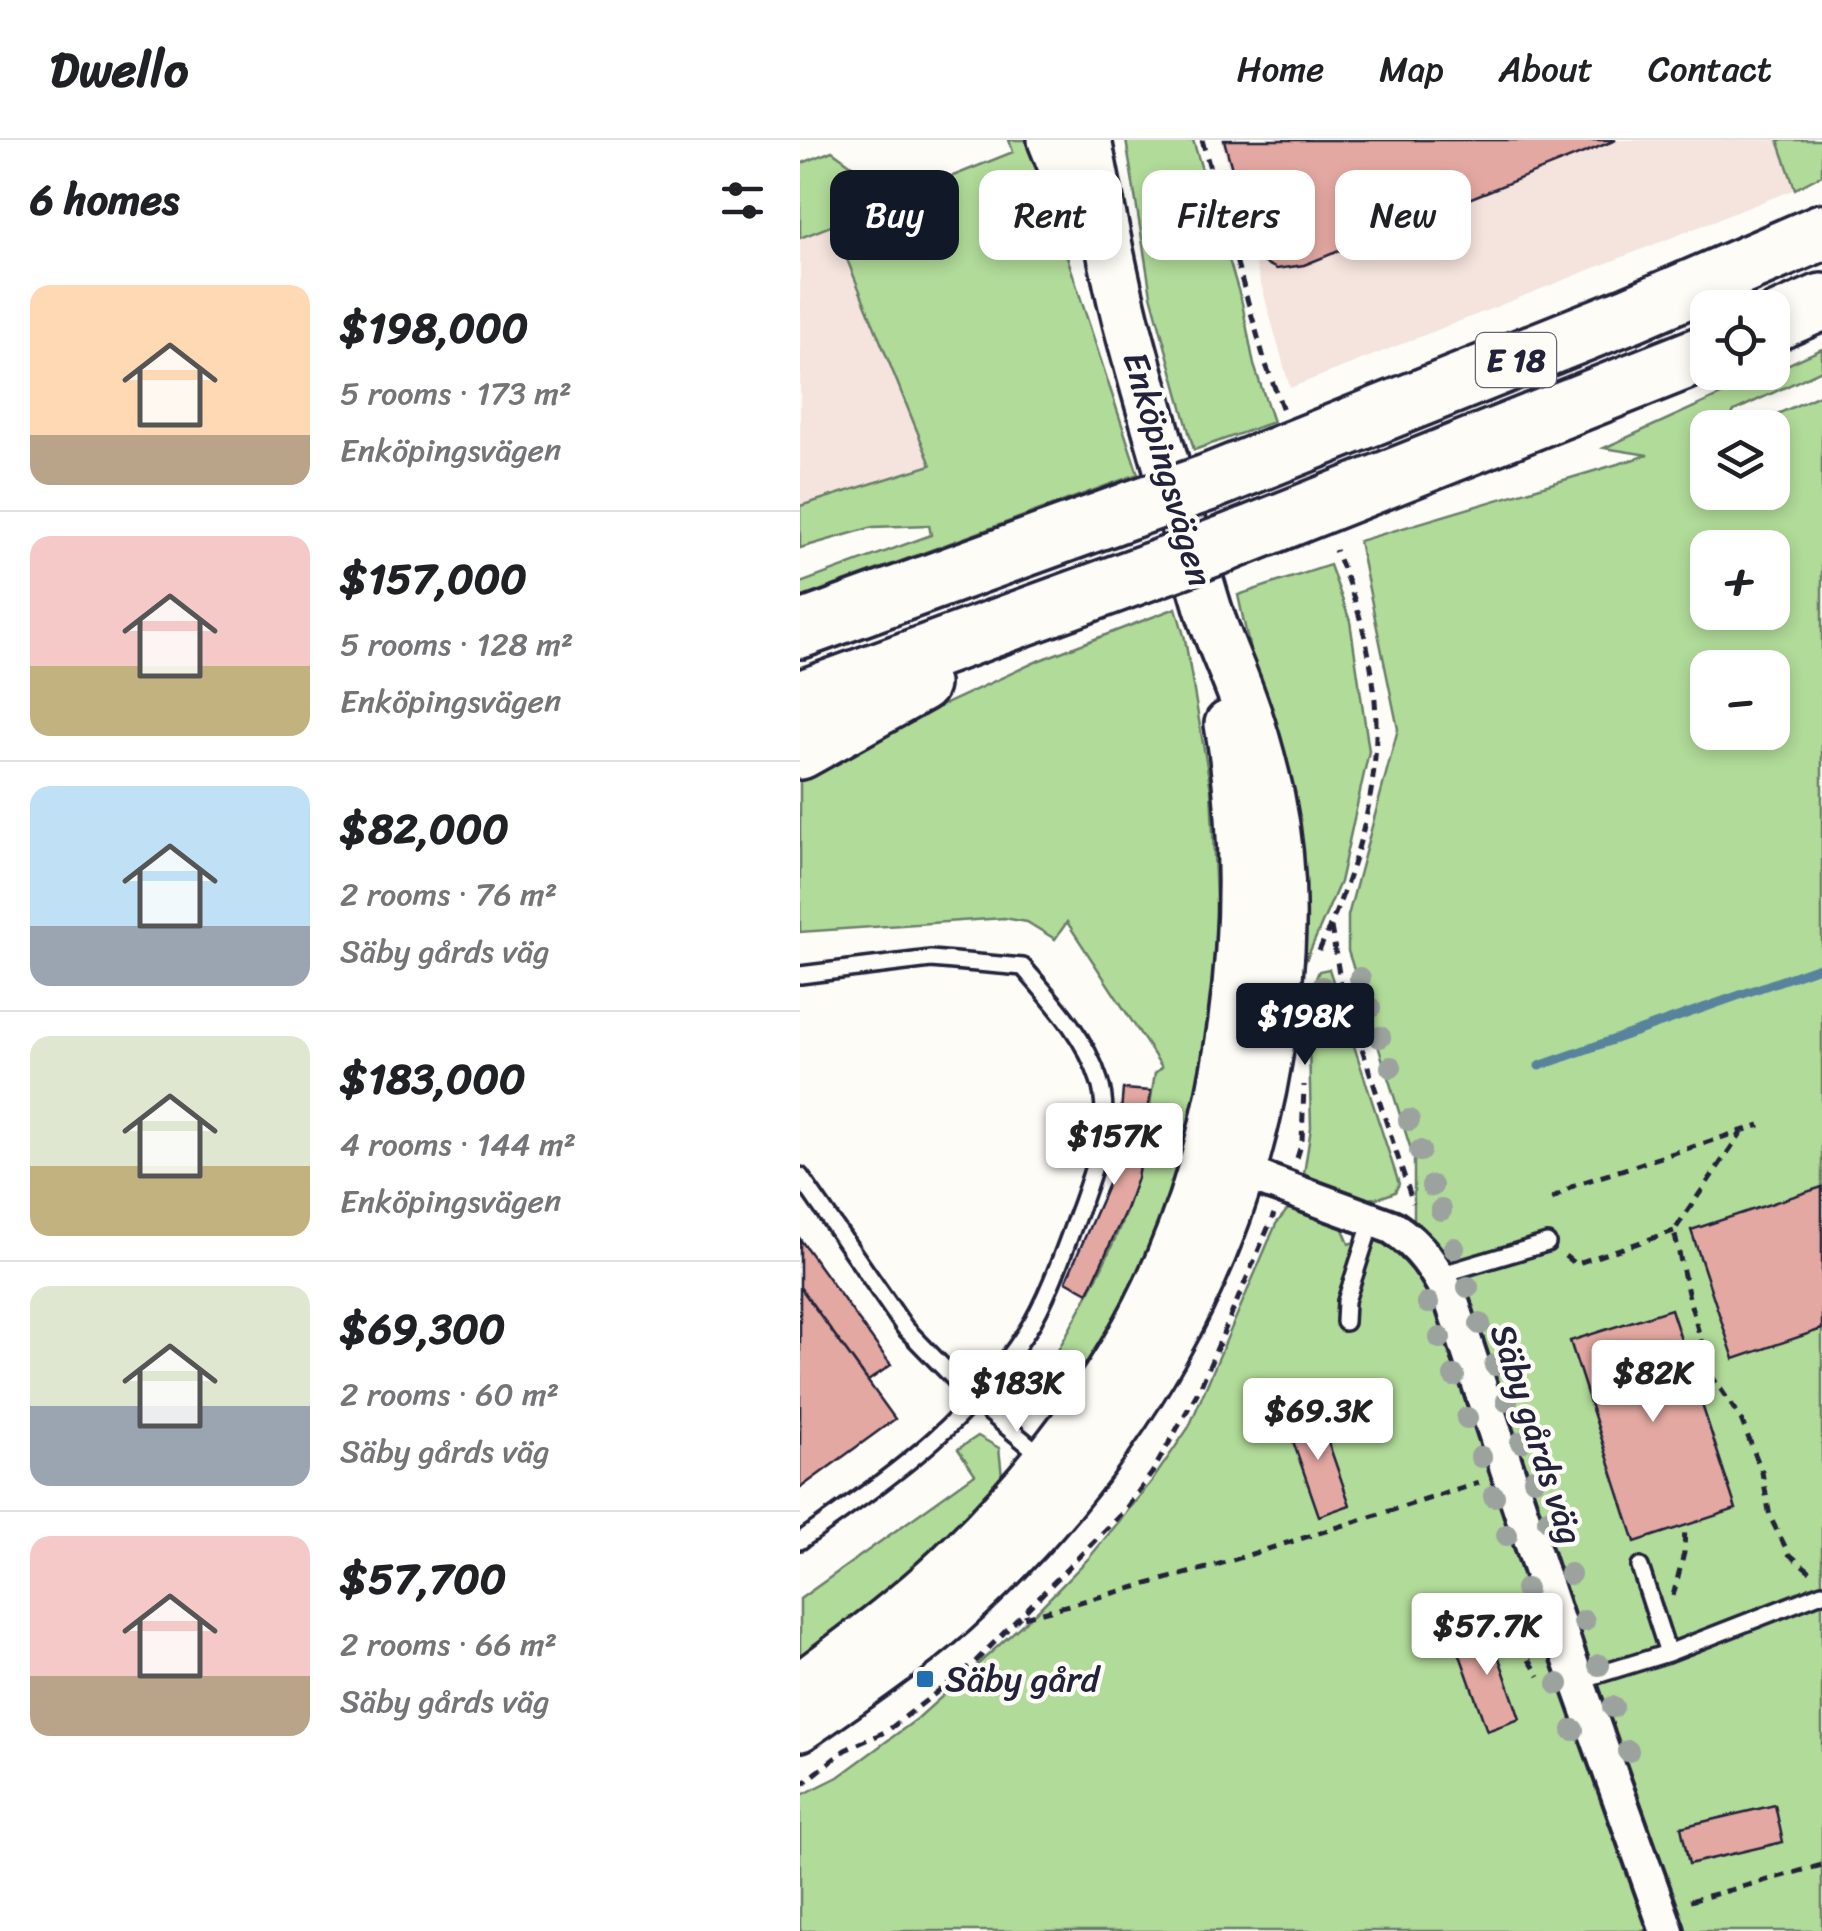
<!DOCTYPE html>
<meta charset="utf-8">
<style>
body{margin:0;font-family:Sriracha,sans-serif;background:#f2f2f2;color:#202124;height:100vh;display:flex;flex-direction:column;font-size:38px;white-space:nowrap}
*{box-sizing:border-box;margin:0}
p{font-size:32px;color:#757577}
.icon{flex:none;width:55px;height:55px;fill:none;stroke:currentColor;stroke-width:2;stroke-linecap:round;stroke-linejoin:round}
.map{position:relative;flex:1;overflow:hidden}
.drawer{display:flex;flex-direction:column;background:#fff;width:800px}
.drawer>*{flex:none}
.banner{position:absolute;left:30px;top:30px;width:840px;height:90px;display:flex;gap:20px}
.tools{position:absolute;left:890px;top:150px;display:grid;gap:20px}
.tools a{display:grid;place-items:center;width:100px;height:100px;border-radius:20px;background:#fff;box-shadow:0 5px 15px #0003;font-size:50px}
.price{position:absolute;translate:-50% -85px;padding:0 22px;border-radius:10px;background:#fff;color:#222;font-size:32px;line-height:65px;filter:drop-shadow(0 2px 5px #0008)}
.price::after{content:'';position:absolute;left:50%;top:60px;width:30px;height:22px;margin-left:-15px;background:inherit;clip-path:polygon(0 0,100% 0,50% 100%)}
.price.active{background:#111827;color:#fff}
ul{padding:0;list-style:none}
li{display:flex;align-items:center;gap:30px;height:250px;padding:0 30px}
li+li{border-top:2px solid #e0e0e0}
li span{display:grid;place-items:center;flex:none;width:280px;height:200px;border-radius:20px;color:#555}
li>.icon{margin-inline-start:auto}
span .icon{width:120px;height:120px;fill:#fffc;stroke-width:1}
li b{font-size:42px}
h2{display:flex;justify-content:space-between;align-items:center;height:120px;padding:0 30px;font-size:42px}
.chip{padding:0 35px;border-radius:20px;background:#fff;box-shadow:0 5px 15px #0003;font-size:35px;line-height:90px}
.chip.active{background:#111827;color:#fff}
header{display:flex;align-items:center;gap:60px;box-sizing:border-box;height:140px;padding:0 50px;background:#fff;border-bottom:2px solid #e0e0e0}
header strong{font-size:48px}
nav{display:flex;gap:55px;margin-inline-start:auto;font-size:35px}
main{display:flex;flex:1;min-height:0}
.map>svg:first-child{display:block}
.built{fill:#f5e3dd}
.green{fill:#b1db99;stroke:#6a7e6a;stroke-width:2.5;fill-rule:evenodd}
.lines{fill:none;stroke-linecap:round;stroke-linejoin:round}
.stream{stroke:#58839c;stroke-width:9}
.building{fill:#e3a8a1;stroke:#22223b;stroke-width:2.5}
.lane-casing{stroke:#22223b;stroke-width:22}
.street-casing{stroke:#22223b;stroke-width:40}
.secondary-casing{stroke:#22223b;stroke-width:52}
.highway-casing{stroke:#22223b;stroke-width:62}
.path{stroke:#22223b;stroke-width:5;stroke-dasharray:10 8;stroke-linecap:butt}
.lane{stroke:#fdfcf7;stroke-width:15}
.street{stroke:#fdfcf7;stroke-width:32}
.secondary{stroke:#fdfcf7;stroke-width:45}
.highway{stroke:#fdfcf7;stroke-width:55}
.highway-bridge-casing{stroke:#22223b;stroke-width:62;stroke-linecap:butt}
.highway-bridge{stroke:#fdfcf7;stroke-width:55}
.tree{fill:#9ca39f}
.poi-dot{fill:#1f6fb2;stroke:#fdfcf7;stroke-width:4}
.labels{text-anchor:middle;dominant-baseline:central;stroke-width:9;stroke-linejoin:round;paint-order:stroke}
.shield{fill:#fdfcf7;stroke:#646373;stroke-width:2.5}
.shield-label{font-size:32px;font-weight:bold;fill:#22223b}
.street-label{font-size:35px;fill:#22223b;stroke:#fdfcf7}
.poi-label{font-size:35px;fill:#22223b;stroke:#fdfcf7;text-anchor:start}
</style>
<header>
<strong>Dwello</strong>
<nav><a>Home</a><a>Map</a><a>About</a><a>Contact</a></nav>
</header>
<main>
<section class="drawer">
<h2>6 homes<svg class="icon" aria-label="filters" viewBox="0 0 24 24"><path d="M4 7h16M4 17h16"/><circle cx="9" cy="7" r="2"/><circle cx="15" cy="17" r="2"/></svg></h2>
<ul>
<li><span style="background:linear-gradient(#ffd9b3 75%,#b9a48a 0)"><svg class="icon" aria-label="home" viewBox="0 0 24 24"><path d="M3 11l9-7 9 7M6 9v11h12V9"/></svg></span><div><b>$198,000</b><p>5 rooms · 173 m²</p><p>Enköpingsvägen</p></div></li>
<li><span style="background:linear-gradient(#f6c9c9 65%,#c2b280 0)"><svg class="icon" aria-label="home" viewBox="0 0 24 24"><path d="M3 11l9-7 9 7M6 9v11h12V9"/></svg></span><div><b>$157,000</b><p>5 rooms · 128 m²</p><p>Enköpingsvägen</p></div></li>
<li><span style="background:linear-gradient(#bfe0f5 70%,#9aa5b1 0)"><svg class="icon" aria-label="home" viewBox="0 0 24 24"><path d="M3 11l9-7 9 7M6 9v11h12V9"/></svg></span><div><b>$82,000</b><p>2 rooms · 76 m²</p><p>Säby gårds väg</p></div></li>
<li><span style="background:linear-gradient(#dfe7d0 65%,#c2b280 0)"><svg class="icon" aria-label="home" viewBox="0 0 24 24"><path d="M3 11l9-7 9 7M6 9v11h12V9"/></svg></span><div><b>$183,000</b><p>4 rooms · 144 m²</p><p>Enköpingsvägen</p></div></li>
<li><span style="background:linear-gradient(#dfe7d0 60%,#9aa5b1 0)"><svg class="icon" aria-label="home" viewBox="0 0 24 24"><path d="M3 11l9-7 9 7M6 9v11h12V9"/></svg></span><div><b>$69,300</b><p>2 rooms · 60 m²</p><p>Säby gårds väg</p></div></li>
<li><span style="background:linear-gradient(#f6c9c9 70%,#b9a48a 0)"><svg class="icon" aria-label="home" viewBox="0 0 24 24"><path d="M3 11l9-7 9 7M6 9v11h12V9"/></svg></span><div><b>$57,700</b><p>2 rooms · 66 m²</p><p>Säby gårds väg</p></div></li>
</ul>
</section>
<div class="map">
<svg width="1022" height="1791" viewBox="0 0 1022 1791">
<rect width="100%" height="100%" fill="#fdfcf7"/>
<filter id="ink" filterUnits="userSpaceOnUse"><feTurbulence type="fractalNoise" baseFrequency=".01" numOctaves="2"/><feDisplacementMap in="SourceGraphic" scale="20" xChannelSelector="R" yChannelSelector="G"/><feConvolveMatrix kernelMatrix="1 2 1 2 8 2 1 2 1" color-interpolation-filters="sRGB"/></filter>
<g filter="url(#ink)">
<path class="built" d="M421,0H978L995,49L490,248Z
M32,84L131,326L0,366V98Z"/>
<path class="green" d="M209,0H229L338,334L0,458V443L131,395L129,385L73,387L0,408V366L131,325L33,85L0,98V24L32,11L98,58L213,12Z
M326,0H393L442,163L454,225L473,282L394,310L351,155Z
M978,0H1022V35L995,49Z
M1022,209V230L934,271L927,287L908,288V352H972V288L948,287L1022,254V1791H0V1656L38,1637L117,1579L237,1471L289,1418L352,1341L389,1287L476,1084L488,1069H497L540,1082L549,1104L614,1081V1019L548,811V776L598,589L559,401L848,315L804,308ZM908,408H972V472H908ZM908,528H972V592H908Z
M530,425L550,481L569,611L540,742L496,843L489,689L438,455Z
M376,468L385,499L411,650L418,804L412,909L392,1022L301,1221L259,1266H237L216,1248L219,1228L244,1236C277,1174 317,1109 336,1040C346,1006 349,968 355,933L362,927L267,782L255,799L227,782L204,778L0,792V631L240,520Z
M529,829L599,1044L595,1052C560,1068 541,1053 508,1040L504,1034L511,988L508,858L519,831Z
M178,1296L199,1308L202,1336L160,1401L0,1529V1459L175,1334L158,1309Z"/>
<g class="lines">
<path class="stream" d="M739,926L1022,826"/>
</g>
<path class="building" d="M424,0H816L504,125L477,129L463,122L454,108Z
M323,949L351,951L337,1038L326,1069L288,1153L266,1141L314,1030L306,1026L312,995H319Z
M1022,1047V1189L934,1219L891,1090Z
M0,1099L91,1225L68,1241L0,1147Z
M0,1147L95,1279L0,1348Z
M871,1169L936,1369L835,1402L770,1201Z
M517,1270L550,1365L519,1376L486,1281Z
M688,1486L720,1579L687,1591L654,1498Z
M975,1665L983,1702L889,1724L881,1687Z"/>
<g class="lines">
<defs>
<path id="lane" d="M0,835L131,819L223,827C252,861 285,896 299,940C313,981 294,1027 281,1065C267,1102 248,1159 227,1191C165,1288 91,1336 0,1401
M0,1036L105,1188L176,1261L242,1316
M639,1135L747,1103
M545,1182L546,1161L572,1080
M840,1427L868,1513
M777,1541L868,1513L1022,1453"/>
<path id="street" d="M421,1024L592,1087C622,1107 635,1128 651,1159L770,1520L867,1791"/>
<path id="secondary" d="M251,0L282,77
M0,1546C50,1508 102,1471 148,1427C225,1353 297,1264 346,1169C433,1000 460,770 428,584
M0,1588C59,1547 119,1507 171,1457C325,1312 435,1126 469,916C483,830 489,744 471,657C464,626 455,592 444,562C432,528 416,496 406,461C380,372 353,283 329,193C312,130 301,64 288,0"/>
<path id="highway" d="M972,184L1022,162
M407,343L831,174L1022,92
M427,403L908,212
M0,490L333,369
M0,559L351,431
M0,611L120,544"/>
</defs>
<use href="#lane" class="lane-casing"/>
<use href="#street" class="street-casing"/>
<use href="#secondary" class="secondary-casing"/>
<use href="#highway" class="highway-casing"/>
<path class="path" d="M402,0L465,222L483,270
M531,787L541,845L613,1063
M519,811C584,669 599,555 535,410
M943,990L874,1091L890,1162L911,1235L941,1279L962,1332L970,1377L989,1414L1012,1433
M497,1018L502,1002L504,945
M752,1059L775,1045L960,985
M765,1116L775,1124L874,1091
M873,1456L884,1413L885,1386
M675,1473C704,1488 723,1507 739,1536
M224,1477L407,1428L679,1343
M0,1646L45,1610L87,1591L173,1524L324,1371L352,1333L400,1248L474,1074
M890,1761L1022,1725"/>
<use href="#lane" class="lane"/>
<use href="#street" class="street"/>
<use href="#secondary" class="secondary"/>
<use href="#highway" class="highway"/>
<defs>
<path id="highway-bridge" d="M333,369L407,343
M351,431L427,403"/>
</defs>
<use href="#highway-bridge" class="highway-bridge-casing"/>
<use href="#highway-bridge" class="highway-bridge"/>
</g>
<g class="tree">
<circle cx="560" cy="838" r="11"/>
<circle cx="522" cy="847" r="11"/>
<circle cx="570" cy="868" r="11"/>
<circle cx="580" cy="897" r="11"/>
<circle cx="591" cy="927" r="11"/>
<circle cx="609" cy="980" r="11"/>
<circle cx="620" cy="1011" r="11"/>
<circle cx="632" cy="1046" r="11"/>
<circle cx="641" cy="1070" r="11"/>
<circle cx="654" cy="1108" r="11"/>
<circle cx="668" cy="1147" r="11"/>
<circle cx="628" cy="1163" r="11"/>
<circle cx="680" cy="1184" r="11"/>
<circle cx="640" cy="1198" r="11"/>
<circle cx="695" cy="1225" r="11"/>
<circle cx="654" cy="1236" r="11"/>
<circle cx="707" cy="1261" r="11"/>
<circle cx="667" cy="1278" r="11"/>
<circle cx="721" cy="1302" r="11"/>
<circle cx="681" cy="1317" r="11"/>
<circle cx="734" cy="1339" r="11"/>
<circle cx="694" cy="1356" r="11"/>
<circle cx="748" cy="1380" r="11"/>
<circle cx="707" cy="1395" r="11"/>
<circle cx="770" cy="1434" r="11"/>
<circle cx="726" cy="1449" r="11"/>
<circle cx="784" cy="1481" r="11"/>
<circle cx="740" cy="1490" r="11"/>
<circle cx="799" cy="1525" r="11"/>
<circle cx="758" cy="1544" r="11"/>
<circle cx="813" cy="1567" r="11"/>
<circle cx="773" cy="1590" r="11"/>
<circle cx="828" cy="1611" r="11"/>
</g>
</g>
<rect class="poi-dot" x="115" y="1529" width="20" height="20" rx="5"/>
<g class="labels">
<rect class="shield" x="676" y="193" width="80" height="54" rx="8"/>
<g class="shield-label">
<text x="716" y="220">E 18</text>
</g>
<g class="street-label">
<text transform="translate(368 329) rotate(74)">Enköpingsvägen</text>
<text transform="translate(737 1294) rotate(72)">Säby gårds väg</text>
</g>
<g class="poi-label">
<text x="145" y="1539">Säby gård</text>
</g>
</g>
</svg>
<div class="tools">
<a><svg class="icon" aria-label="locate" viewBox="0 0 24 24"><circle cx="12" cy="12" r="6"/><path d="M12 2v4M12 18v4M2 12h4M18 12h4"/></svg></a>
<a><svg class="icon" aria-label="layers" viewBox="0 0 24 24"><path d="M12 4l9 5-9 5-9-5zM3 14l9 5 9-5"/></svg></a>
<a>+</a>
<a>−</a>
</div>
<b class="price active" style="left:505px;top:928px">$198K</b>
<b class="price" style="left:314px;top:1048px">$157K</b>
<b class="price" style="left:853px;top:1285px">$82K</b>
<b class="price" style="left:217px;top:1295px">$183K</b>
<b class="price" style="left:518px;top:1323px">$69.3K</b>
<b class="price" style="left:687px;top:1538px">$57.7K</b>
<div class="banner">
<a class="chip active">Buy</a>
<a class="chip">Rent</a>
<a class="chip">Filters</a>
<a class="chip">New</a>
</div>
</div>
</main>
